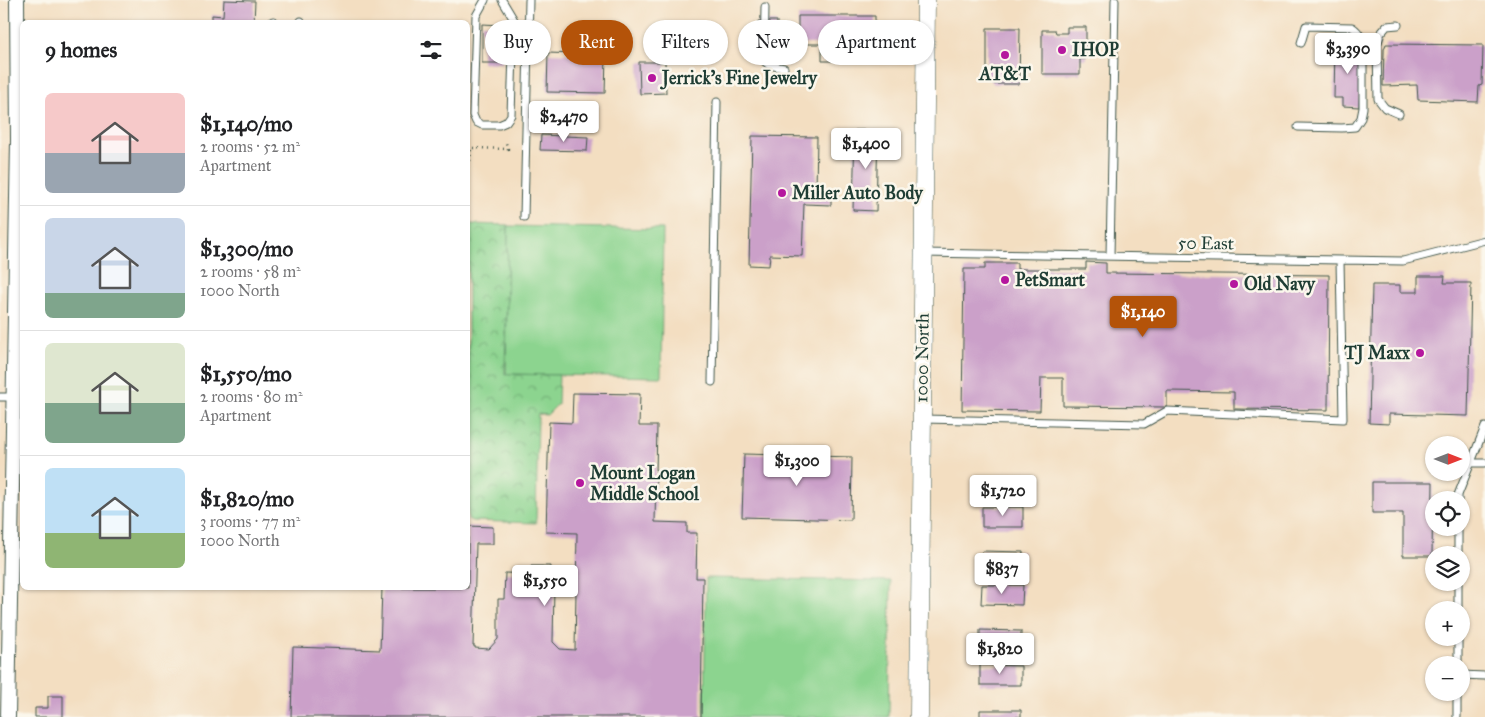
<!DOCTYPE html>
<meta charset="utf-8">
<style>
body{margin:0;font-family:"IM FELL Great Primer",serif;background:#f2f2f2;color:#202124;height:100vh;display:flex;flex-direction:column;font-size:19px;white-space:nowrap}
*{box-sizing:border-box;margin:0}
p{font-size:16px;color:#757577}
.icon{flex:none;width:28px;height:28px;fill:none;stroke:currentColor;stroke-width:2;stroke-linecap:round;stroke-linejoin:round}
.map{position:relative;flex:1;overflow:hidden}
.panel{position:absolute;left:20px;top:20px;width:450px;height:570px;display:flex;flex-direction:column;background:#fff;border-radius:8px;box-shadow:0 1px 4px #0004}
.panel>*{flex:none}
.top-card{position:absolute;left:485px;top:20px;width:475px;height:45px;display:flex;gap:10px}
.needle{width:32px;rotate:90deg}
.buttons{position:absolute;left:1425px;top:436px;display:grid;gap:10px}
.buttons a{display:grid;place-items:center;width:45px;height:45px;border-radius:50%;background:#fff;box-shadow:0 1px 4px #0004;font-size:25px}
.price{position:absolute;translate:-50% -42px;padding:0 11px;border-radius:5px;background:#fff;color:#222;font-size:16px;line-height:32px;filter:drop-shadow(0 1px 2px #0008)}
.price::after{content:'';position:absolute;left:50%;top:30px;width:15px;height:11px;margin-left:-8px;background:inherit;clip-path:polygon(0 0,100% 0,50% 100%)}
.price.selected{background:#b45309;color:#fff}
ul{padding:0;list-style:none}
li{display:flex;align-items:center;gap:15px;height:125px;padding:0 25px}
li+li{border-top:1px solid #e0e0e0}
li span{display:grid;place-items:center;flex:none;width:140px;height:100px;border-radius:8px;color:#555}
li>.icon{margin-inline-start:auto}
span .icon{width:60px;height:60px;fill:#fffc;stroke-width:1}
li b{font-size:21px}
h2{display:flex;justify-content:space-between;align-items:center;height:60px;padding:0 25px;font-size:21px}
.tag{padding:0 18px;border-radius:22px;background:#fff;box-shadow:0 1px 4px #0004;font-size:18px;line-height:45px}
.tag.selected{background:#b45309;color:#fff}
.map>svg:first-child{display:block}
.green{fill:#8cd48f;stroke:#568862}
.park{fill:url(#park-crowns);stroke:#568862}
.building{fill:#cba0c9}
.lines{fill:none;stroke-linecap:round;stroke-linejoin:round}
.service-casing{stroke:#3f5549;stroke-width:9}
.minor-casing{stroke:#3f5549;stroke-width:16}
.tertiary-casing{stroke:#3f5549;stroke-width:19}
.path{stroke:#3f5549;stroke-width:2.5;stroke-dasharray:1 4;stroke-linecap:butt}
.service{stroke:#fff;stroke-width:7}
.minor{stroke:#fff;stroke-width:14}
.tertiary{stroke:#fff;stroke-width:18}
.poi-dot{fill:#b5179e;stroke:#fbf7ec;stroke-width:2}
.labels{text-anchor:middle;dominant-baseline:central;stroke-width:5;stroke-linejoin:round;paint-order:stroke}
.poi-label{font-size:18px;font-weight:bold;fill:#1f3d34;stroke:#fbf7ec;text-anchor:start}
.street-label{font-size:18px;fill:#1f3d34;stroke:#fbf7ec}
</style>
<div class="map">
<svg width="1485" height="717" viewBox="0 0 1485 717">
<defs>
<pattern id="park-crowns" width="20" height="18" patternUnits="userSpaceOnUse" patternTransform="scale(1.25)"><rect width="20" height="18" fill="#8cd48f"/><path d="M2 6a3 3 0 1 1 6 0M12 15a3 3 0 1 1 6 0" fill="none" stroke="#72ad76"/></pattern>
</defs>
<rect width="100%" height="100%" fill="#fbf7ec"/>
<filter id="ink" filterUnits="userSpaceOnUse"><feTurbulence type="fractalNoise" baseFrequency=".02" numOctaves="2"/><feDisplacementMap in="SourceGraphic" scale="10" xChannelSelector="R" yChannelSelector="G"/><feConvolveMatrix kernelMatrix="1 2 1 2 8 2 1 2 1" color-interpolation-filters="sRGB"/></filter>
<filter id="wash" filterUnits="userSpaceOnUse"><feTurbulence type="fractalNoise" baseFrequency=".0096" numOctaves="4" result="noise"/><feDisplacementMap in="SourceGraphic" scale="20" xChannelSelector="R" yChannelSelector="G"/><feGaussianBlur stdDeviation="1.12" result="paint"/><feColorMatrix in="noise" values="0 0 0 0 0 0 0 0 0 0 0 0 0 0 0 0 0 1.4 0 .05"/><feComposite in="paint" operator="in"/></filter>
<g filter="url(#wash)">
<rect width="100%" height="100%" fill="#f3dec1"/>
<path class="green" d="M508,226L663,229L661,377L506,374Z
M706,578L891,581L889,717H704Z"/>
<path class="park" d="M468,224L508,225L505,374L559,375L558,404L547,415L538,414L536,523L472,521L468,519Z"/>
<g id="blocks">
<path class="building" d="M224,0L255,1L254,22H212V15L223,16Z
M798,16H875V44H846V61H822V44H798Z
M758,21H777L776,47H757Z
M482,24L502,25V63H482Z
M1067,27H1086V59H1080V74H1042V30H1055L1056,33H1067Z
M987,28H1020L1019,84H994L987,77Z
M1386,44L1483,45L1482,85L1479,86L1478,102L1418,100L1417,85L1383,86L1384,49Z
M1335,46L1361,47L1359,107L1343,106V98H1334Z
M548,53L606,55L605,93L547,92Z
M639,62H665L666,93L640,94Z
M855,130H878L876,211L853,210Z
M541,135L588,137L587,151L540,150Z
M752,136L817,137L816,190H831V205L804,204L802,256L770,255L769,266L749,265Z
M1086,262L1106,263V273L1329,275L1328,410L1234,409V392L1167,391V407L1063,406V378H1041L1040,411L962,410L964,269H985V263H1017V269H1086Z
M1418,276H1445L1444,283H1471L1468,416L1389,414V424L1369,423L1372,285H1400V292H1418Z
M573,393L640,394L639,426H657L655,522L687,523V533H697L696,578H703L701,717H291L293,647L380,650L382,588H468V526L493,527V544H476L473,646H475V648L489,649L498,639V599H504L505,573L531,574V566H551L550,587H554L553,642L560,649L575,650L577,533L546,532L549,422L572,423Z
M744,454L852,457L851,520L742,517Z
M1372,482H1433L1432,556H1403V513H1372Z
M982,507H1023V527H982Z
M982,551L1023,552V572L982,571Z
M982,585H1023L1022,605L981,604Z
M980,630L1021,631V651L980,650Z
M980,665L1021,666V685H980Z
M48,696H63V717H35V708H48Z
M980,710H1021V717H980Z"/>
</g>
</g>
<g filter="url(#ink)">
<use href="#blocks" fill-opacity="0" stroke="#3f5549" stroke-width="1"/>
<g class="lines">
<defs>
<path id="service" d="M485,0L476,16L473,115L476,122L482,125H499L506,122L511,115L514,20L502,0
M765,7L764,61L769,65L784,68
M271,22L273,21
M301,22V21
M1398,25L1387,26L1381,33L1377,45L1378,99L1385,108L1399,114
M1298,127L1342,128L1355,127L1361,118L1363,108V48C1362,39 1361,33 1352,27L1306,26L1301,43
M524,217L529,0
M923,253L1403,261L1485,240
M1110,256L1115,0
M712,382L717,102
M0,397H14
M923,419L1144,424L1167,411L1343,419L1340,260
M1472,463H1485
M1458,500V495L1485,427
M1458,555V528
M1458,610V582
M1458,665V638
M1461,675L1485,676
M1457,717V692"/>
<path id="minor" d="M8,717L18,140L17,0"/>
<path id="tertiary" d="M919,717L926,0"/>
</defs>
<use href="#service" class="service-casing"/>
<use href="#minor" class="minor-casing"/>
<use href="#tertiary" class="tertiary-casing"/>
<path class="path" d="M470,161L471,148L508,149L505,140"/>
<use href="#service" class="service"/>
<use href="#minor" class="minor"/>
<use href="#tertiary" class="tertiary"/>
</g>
</g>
<g class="poi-dot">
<circle cx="1062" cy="50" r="5"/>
<circle cx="1005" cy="55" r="5"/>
<circle cx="652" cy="78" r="5"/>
<circle cx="782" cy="193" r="5"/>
<circle cx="1005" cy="280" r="5"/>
<circle cx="1234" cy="284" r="5"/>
<circle cx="1420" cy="353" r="5"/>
<circle cx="580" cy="483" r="5"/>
</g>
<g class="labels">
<g class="poi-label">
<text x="1072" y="50">IHOP</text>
<text x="1005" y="74" text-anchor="middle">AT&amp;T</text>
<text x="662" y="78">Jerrick's Fine Jewelry</text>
<text x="792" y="193">Miller Auto Body</text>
<text x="1015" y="280">PetSmart</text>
<text x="1244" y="284">Old Navy</text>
<text x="1410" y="353" text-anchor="end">TJ Maxx</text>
<text x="590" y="473">Mount Logan<tspan x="590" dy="21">Middle School</tspan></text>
</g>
<g class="street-label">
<text transform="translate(1206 243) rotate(1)">50 East</text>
<text transform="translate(922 358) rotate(-89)">1000 North</text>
</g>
</g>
</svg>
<div class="buttons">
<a><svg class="needle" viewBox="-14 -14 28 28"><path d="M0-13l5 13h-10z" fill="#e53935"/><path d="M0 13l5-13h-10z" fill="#757577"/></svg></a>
<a><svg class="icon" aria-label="locate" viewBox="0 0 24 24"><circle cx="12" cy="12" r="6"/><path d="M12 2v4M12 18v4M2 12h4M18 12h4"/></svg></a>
<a><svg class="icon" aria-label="layers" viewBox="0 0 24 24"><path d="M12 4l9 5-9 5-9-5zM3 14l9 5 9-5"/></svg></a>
<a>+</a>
<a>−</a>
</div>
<b class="price" style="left:1348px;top:75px">$3,390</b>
<b class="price" style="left:564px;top:143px">$2,470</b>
<b class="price" style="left:866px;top:170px">$1,400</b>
<b class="price selected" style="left:1143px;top:338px">$1,140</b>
<b class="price" style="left:797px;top:487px">$1,300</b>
<b class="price" style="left:1003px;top:517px">$1,720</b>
<b class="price" style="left:1002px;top:595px">$837</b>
<b class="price" style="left:545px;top:607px">$1,550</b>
<b class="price" style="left:1000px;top:675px">$1,820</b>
<div class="top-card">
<a class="tag">Buy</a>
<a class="tag selected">Rent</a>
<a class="tag">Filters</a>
<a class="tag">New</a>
<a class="tag">Apartment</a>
</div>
<section class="panel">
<h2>9 homes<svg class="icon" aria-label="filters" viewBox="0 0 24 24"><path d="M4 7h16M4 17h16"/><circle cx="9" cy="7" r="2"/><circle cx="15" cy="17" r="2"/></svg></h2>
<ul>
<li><span style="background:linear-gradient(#f6c9c9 60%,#9aa5b1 0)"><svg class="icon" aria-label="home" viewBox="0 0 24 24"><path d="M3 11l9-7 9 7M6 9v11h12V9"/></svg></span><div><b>$1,140/mo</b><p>2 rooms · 52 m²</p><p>Apartment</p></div></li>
<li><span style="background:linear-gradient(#c9d6e8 75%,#7fa58c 0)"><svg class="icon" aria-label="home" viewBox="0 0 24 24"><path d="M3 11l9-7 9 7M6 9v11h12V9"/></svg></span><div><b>$1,300/mo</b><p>2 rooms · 58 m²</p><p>1000 North</p></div></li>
<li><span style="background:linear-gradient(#dfe7d0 60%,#7fa58c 0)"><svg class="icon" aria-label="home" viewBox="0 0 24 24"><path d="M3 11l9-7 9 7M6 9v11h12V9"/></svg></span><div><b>$1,550/mo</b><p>2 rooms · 80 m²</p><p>Apartment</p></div></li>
<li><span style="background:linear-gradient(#bfe0f5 65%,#8fb573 0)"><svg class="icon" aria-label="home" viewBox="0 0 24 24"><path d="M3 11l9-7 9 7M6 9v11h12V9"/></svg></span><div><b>$1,820/mo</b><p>3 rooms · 77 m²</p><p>1000 North</p></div></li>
</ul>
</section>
</div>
